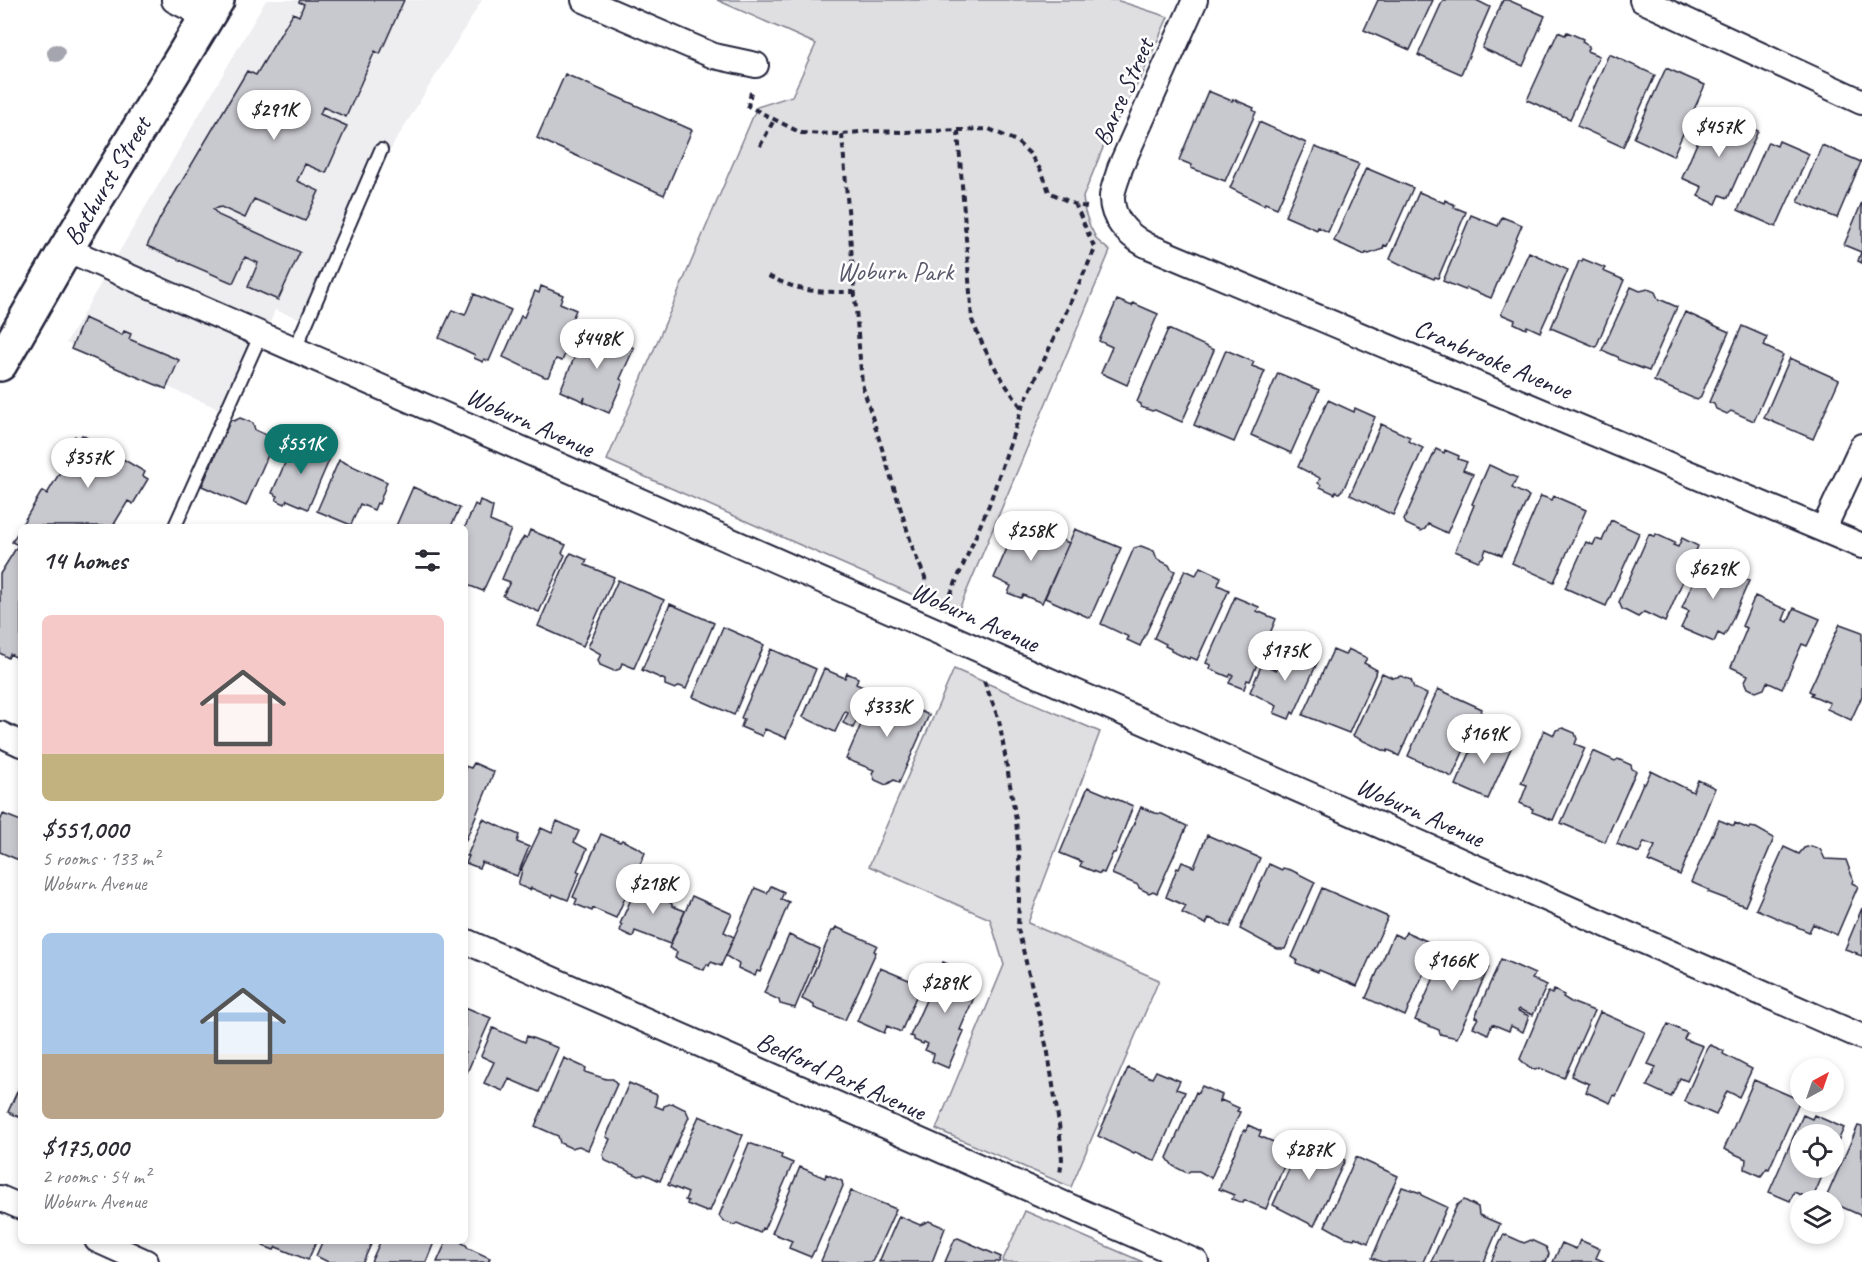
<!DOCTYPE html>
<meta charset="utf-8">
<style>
body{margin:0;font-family:Caveat,sans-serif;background:#f7f7f7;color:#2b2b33;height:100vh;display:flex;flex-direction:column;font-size:22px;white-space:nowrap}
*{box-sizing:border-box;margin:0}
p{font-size:20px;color:#7c7c81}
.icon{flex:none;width:33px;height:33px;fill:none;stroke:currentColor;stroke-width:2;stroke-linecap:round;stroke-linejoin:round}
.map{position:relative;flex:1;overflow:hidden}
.sheet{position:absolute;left:18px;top:524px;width:450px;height:720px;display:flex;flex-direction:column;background:#fff;border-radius:9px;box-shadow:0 3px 9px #0003}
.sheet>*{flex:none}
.needle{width:39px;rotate:40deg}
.buttons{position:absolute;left:1790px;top:1058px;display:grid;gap:12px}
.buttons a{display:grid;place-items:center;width:54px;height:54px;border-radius:50%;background:#fff;box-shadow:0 3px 9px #0003;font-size:30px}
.price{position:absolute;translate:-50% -51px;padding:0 14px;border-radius:21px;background:#fff;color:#222;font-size:20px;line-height:39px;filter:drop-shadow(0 2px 3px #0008)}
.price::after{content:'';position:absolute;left:50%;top:36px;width:18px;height:14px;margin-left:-9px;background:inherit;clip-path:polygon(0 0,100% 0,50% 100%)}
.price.on{background:#0f766e;color:#fff}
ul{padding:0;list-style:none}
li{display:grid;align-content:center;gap:12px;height:318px;padding:0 24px}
li span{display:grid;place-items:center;height:186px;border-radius:9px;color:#555}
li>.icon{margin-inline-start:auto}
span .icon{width:108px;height:108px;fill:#fffc;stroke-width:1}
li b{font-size:26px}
h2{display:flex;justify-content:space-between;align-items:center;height:72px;padding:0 24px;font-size:26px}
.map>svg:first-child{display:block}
.built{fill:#eeeef1}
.green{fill:#dfdfe2;stroke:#80808e;stroke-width:1.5}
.building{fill:#c8c8cf;stroke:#22223b;stroke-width:1.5}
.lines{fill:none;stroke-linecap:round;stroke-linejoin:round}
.lane-casing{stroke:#22223b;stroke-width:16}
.street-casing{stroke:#22223b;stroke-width:28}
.secondary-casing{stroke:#22223b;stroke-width:38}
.path{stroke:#22223b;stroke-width:4;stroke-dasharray:6 4.5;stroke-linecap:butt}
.lane{stroke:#fff;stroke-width:12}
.street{stroke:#fff;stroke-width:24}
.secondary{stroke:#fff;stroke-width:33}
.tree{fill:#a5a5af}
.labels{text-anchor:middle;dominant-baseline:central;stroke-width:5;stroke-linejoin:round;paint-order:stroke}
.street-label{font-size:26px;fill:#22223b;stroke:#fff}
.park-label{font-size:26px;fill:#5b5b6d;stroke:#fff}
</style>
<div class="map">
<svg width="1862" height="1262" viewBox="0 0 1862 1262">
<rect width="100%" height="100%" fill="#fff"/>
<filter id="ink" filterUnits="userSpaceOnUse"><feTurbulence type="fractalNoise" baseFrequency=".0167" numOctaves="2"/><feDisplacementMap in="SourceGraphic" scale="12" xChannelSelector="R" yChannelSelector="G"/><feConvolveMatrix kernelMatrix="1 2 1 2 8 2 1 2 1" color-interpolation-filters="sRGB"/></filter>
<g filter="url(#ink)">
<path class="built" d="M266,0H482L393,145L310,322L275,310L252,372L228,413L66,343Z"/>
<path class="green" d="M717,0H1116L1168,17L1141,78L1107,138L1083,197L1085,212L1090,226L1097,240L1110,251L957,614L607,460L757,107L792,96L816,44Z
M954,669L1100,732L1028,923L1159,980L1071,1187L936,1129L1004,965L990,919L869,866Z
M1025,1211L1143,1262H1002Z"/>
<path class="building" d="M300,0H404L380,54L375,51L346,117L323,107L320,114L347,126L326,173L305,164L297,181L319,191L305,221L254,199L245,218L221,207L213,209L218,215L300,252L278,300L248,287L258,263L245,257L233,283L147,246L160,218L247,71L256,75L293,13L299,16L304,4L299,2Z
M1378,0H1433L1410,50L1364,30Z
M1443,0H1476L1490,7L1461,74L1418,55Z
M1503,0H1508L1545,16L1523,66L1482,48Z
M1558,32L1565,35L1567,32L1583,39L1582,42L1589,46L1587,51L1599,56L1570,119L1527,100Z
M1609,54L1655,75L1623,147L1577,126Z
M1666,68L1705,85L1673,156L1634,138Z
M565,74L692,130L664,195L537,138Z
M1208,91L1232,101L1233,99L1254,108L1253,110L1256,112L1225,181L1191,168L1192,165L1179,160Z
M1729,119L1758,131L1728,198L1720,195L1716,204L1698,196L1702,187L1682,178L1707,120L1717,124Z
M1259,122L1306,143L1277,208L1265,203L1264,205L1230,188Z
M1779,141L1809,154L1776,227L1738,210L1768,142L1777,146Z
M1822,145L1861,162L1837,218L1798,202Z
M1315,147L1359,164L1328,232L1318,227L1317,230L1285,216Z
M1366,168L1413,188L1387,246L1384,245L1383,249L1369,254L1366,253L1365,255L1334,241Z
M1419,192L1444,203L1445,200L1455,205L1454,207L1466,212L1438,278L1435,277L1434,279L1414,271L1390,259Z
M1862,202V263L1858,261L1861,252L1844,245Z
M1471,215L1498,226L1502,217L1522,225L1491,298L1466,288L1465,290L1443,281Z
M1529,252L1568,270L1540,332L1527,326L1526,329L1514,323L1515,320L1501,314Z
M1583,259L1605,268L1603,271L1624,280L1596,347L1551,328L1579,261H1582Z
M541,286L563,295L560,303L576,310L565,335L572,338L562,361L556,359L548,377H545L503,357L521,316L524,317L535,291L539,293Z
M1631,287L1640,291L1648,289L1655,292L1659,301V299L1677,307L1649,371L1619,360L1618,357L1602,350Z
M474,294L511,310L489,361L484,359L483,362L474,358L475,355L439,338L452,310L465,315Z
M1117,300L1132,306L1133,303L1158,314L1127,385L1101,373L1112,347L1099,341Z
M1685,312L1729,332L1700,398L1697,400L1654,381Z
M84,318L122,335L124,331L131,334L129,339L179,360L166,389L71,349Z
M1742,326L1767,337L1764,346L1783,355L1754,421L1731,411L1727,414L1716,409L1714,404L1709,402Z
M587,328L634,348L620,379L623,381L609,413L584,402L585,397L583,401L560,391Z
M1168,329L1214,350L1182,422L1155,410L1152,411L1141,407V404L1137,402Z
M1226,350L1254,362L1252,366L1265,371L1234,442L1194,425Z
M1790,358L1839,380L1813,439L1764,418Z
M1278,373L1319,390L1291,453L1251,435Z
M1328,400L1354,412L1355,408L1375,417L1344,488L1339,493L1336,491L1335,494L1320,487L1321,485L1318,483L1320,478L1298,467Z
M240,418L253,423L255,430L275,439L246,506L202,486L231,419L234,421Z
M1381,424L1410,437L1408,441L1423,448L1393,515L1350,495Z
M82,435L145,472L143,476L148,479L133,504L128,501L113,526H21L42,491L47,494L65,464L60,460L75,436L79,439Z
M295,440L331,456L308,509L287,500L285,504L276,500L278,496L272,493Z
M1436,449L1444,453L1445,450L1459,456L1458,459L1467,462L1463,470L1473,474L1447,533L1428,524L1425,529L1421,531L1406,524L1404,520Z
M339,460L387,482L379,504L377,503L374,510L360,504L351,525L317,511Z
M1489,465L1517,478L1512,488L1529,496L1502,555L1486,549L1483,557L1478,561L1455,551L1474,505L1472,504Z
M413,487L460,508L451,526H396Z
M1541,496L1552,500L1554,496L1586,510L1554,582L1512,563Z
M480,500L493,507L490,521L511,530L483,591L465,584V557L467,553L465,552V527L475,504L478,506Z
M1611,520L1639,533L1606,606L1565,588L1586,542L1593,545L1596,539L1602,541Z
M1019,521L1069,543L1042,603L1023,595L1021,598L1008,593L1011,586L994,578Z
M21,527V660L10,654L8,658L0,653V574L18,545L12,542Z
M1075,529L1121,548L1090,618L1045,598Z
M530,530L566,545L562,553L565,555L539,612L503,596L510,582L502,579L513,553L524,537L527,538Z
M1649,534L1655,537L1656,534L1675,543L1673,545L1678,547L1682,538L1698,546L1665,622L1644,612L1638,617L1622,609L1619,602Z
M1141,546L1154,551L1157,559L1169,565L1171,569L1175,571L1140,646L1127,640L1129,637L1101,624L1134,548Z
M571,553L587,560L585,565L614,577L583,646L538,626L568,557Z
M1707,553L1719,559L1717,564L1719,565L1718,568L1749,581L1728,629L1724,636L1718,633L1714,642L1681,628L1689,611L1682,608L1703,558L1705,559Z
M1200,567L1221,577L1218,585L1229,590L1197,660L1190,657L1189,659L1171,651V649L1165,646L1166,644L1154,638L1185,570L1196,575Z
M618,580L664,600L634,668L622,663L620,669L614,671L600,665L598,660L601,654L588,647Z
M1755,596L1787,610L1783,620L1788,622L1794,608L1820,619L1807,646L1802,644L1782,689L1767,682L1764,689L1756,692L1748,688L1745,681L1748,675L1731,667L1747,628L1742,626Z
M1235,597L1259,607L1257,611L1276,619L1250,681L1247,680L1244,689L1229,683L1233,675L1231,674L1229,677L1210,669L1211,665L1206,663Z
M670,604L714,623L686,689L680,686L675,689L665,685V680L642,670Z
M1840,624L1862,632V696L1851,720L1827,709L1830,703L1811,695L1813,693L1809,691Z
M723,627L764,645L734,715L693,697Z
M1286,647L1318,661L1294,714L1292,712L1289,719L1274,713L1277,706L1250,692L1262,664L1276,670Z
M771,649L816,669L786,738L765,729L762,736L741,727L744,719L741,718Z
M1348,649L1367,658L1364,663L1377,670L1349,733L1303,715L1333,650L1345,655Z
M824,669L845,678L847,673L858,678L856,684L872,691L860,718L858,717L853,728L843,723L848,713L845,711L835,732L803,717Z
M1382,673L1393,678L1401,676L1411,680L1414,688L1427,694L1399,756L1395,754V753L1388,750L1387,752L1353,736Z
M1438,689L1482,709L1452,777L1408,756Z
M875,692L929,715L899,783L894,780L886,785L875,780L872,773L874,770L846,759Z
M1563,728L1575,733L1577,739L1575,744L1585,748L1553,820L1532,812L1533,809L1520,803L1527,785L1521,783L1544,730L1554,735L1556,730Z
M1479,732L1512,746L1488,799L1456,785Z
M1593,751L1615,761L1618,759L1631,765L1632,769L1636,771L1605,842L1561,823Z
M474,763L494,772L465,842V766L471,768Z
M1651,771L1693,792L1698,780L1715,788L1680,875L1648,861L1655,846L1644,842L1639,853L1617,844L1643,783L1645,784Z
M1088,787L1133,806L1115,853H1113L1104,873L1101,872L1100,874L1080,866L1082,862L1060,853Z
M1141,807L1155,813L1162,814L1187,826L1157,893L1153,891L1149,893L1139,888L1138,885L1112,874Z
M3,814L21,821V861L0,852V822Z
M483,819L519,835L517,842L529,847L517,876L482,862L479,868L466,863L469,856H467Z
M1719,820L1734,826L1735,823L1749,829L1750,827L1756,828L1774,838L1745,906L1708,892L1709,890L1691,882Z
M557,821L579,831L574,842L587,849L577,871L580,872L568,900L553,894L552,897L531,888L530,890L518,885L522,870H521L541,828L552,833Z
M601,834L620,842L622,840L640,849L645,853L616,918L593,908L592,911L575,904L577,899L573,897Z
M1207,835L1260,858L1230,927L1209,918L1206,924L1182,913L1186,906L1166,897L1177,868L1179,869L1182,862L1194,867Z
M1811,846L1820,849L1825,859L1846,860L1853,879L1852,883L1858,886L1837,935L1813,924L1809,932L1756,909L1784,847L1799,854L1804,848Z
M1269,864L1282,870L1283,868L1291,870L1315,882L1285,949H1277L1240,929Z
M661,882L676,889L670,903L672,904V906L685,911L670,944L635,931L633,937L620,931L622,925L620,924L636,888L655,897Z
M771,886L784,892L781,899L789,902L760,972L757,971L755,976L738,968L739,964L726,956L755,888L767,893Z
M1322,888L1388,917L1357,986L1319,970L1318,972L1296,963L1297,960L1292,957Z
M692,896L732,914L724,932L734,937L721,966L711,962L709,966L707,964L704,970L675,958L677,952L669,948Z
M1862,908V956L1856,954L1857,953L1845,949Z
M836,927L877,945L874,951L876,952L845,1020L814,1008V1005L802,999L832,931H834Z
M1406,932L1436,945L1405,1016L1366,998L1394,934L1403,938Z
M789,935L820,949L795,1008L780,1004L779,1000L764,993Z
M1448,946L1483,961L1482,963L1489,967L1457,1038L1440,1034L1439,1030L1415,1020Z
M1501,959L1535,974L1532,979L1547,985L1533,1015L1519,1009L1518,1011L1529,1016L1523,1032L1511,1026L1509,1031L1492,1024L1488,1034L1473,1027L1478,1018L1475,1017Z
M943,962L965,972L961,980L978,988L960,1030L964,1031L948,1068L932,1061L934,1054L925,1050L928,1044L924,1042L923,1044L914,1040V1037L910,1036Z
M880,968L921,985L901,1032L887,1026L884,1033L857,1021Z
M1554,990L1564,995L1563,997L1571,1002L1594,1011L1564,1078L1540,1068L1535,1070L1528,1067L1520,1059L1548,992L1552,994Z
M465,1007L491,1018L465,1077Z
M1600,1012L1645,1032L1616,1096L1614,1095L1610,1103L1586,1092L1589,1084L1571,1076Z
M1668,1024L1687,1033L1684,1039L1703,1046L1687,1081L1680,1078L1671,1097L1647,1086L1656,1067L1648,1064Z
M493,1028L525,1042L527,1036L558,1048L539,1092L509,1079L503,1091L484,1083L494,1062L481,1056Z
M1710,1045L1724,1051L1723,1054L1752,1069L1739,1097L1727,1091L1716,1115L1684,1101L1707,1048Z
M564,1058L586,1068L585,1072L606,1079H613L617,1084L588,1150L579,1146L571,1148L560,1143L558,1136L535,1126Z
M1128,1068L1152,1078L1156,1071L1180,1081L1176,1089L1185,1092L1155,1161L1135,1152L1134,1154L1098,1136Z
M1754,1080L1800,1100L1769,1169L1767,1168L1761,1176L1745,1169L1746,1159L1724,1149Z
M21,1083V1118L8,1112Z
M629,1083L657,1095L655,1106L663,1109L664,1106L672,1103L686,1110L689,1117L660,1181L645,1174L639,1176L606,1161L603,1155L610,1139L606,1137Z
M1202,1086L1222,1095L1219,1103L1221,1100L1239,1108L1237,1111L1240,1112L1211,1178L1199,1171H1190L1187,1173L1173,1166L1167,1158L1196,1092L1198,1093Z
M1803,1115L1812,1119L1814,1115L1844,1128L1833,1152V1134H1800V1167H1826L1812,1200L1794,1192L1790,1201L1769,1192Z
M699,1116L743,1135L710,1211L708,1210L707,1212L687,1204L688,1201L685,1200L688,1193L668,1185Z
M1248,1125L1261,1131L1259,1136L1291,1149L1266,1209L1244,1200L1243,1203L1232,1199L1234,1195L1219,1189L1244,1130L1246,1131Z
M1858,1126L1862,1127V1216L1833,1203V1200H1825Z
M1307,1137L1325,1144L1326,1151L1345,1160L1314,1226L1273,1205L1302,1140Z
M749,1143L782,1155L781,1158L793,1163L764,1229L762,1228L760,1233L737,1223L734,1225L723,1221L719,1216Z
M1356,1157L1398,1176L1368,1243L1355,1237L1354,1239L1345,1237L1325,1226Z
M800,1167L825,1178L826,1174L842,1181L843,1186L815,1251H814L811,1257L789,1248L792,1241L772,1233Z
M1402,1187L1421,1193L1423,1196L1447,1207L1423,1262H1382L1372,1258Z
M851,1191L896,1209L872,1262H822L821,1261Z
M1464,1200L1478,1207L1479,1215L1500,1224L1484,1262H1431L1457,1205Z
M899,1216L920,1225L929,1221L945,1228L932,1262H879Z
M1504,1234L1524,1243L1531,1240L1546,1247L1549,1254L1546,1262H1491Z
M958,1238L1001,1257L999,1262H945L955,1239Z
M262,1240H317L308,1260L276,1247L274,1250L263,1246Z
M323,1240H373L363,1262H328L316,1256Z
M381,1240H435L426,1262H371Z
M447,1240H457L466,1245L468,1248L490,1258L488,1262H437Z
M1580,1240L1600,1249L1596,1258L1605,1262H1553L1562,1243L1576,1249Z"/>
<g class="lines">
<defs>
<path id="lane" d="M295,349L381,150
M175,526L261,334"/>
<path id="street" d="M174,0L207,17
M584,0L714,56L756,65
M1195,0L1120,168C1118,177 1113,187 1112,196C1111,219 1128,235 1146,245L1862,546
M1642,0L1862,102
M66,249L1862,1037
M1824,528L1862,446
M0,734L21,744
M465,941L1196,1262
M0,1198L21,1207
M97,1240L146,1262"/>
<path id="secondary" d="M0,364L66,249L217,0"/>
</defs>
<use href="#lane" class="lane-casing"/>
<use href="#street" class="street-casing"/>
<use href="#secondary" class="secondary-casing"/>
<path class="path" d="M751,92L748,106L801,133L842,134L868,131L905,132L989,129L1016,141L1029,153L1042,172L1049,192L1076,205L1087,207
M958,131L972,320C985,353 1001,380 1022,408
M842,134L862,384L914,552L925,577L927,596
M760,146L775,118
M768,276C804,293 816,292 854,292
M946,605L989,505L1022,408L1095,249L1076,206
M984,681L999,720L1016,820L1020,869L1018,929L1048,1053L1059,1124L1062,1159L1060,1174"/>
<use href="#lane" class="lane"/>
<use href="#street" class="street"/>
<use href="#secondary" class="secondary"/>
</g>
<circle class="tree" cx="56" cy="53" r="9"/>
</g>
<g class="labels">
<g class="street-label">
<text transform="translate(1123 92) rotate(-66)">Barse Street</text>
<text transform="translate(107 181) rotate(-59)">Bathurst Street</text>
<text transform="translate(1493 359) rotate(23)">Cranbrooke Avenue</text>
<text transform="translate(530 422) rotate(24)">Woburn Avenue</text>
<text transform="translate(975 617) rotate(24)">Woburn Avenue</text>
<text transform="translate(1420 812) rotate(24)">Woburn Avenue</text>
<text transform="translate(841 1076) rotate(24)">Bedford Park Avenue</text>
</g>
<g class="park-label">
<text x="895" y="271">Woburn Park</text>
</g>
</g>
</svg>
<div class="buttons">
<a><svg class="needle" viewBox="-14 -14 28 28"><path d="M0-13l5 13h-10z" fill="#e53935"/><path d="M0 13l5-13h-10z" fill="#7c7c81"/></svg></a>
<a><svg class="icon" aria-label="locate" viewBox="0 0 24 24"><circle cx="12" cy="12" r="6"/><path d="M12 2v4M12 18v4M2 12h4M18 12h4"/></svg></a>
<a><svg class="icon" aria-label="layers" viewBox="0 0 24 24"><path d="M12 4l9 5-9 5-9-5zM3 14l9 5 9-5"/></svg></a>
</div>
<b class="price" style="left:274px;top:141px">$291K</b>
<b class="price" style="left:1719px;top:158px">$457K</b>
<b class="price" style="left:597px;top:370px">$448K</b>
<b class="price on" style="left:301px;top:475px">$551K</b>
<b class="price" style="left:88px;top:489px">$357K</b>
<b class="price" style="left:1031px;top:562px">$258K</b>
<b class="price" style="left:1713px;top:600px">$629K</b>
<b class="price" style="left:1285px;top:682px">$175K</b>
<b class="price" style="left:887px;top:738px">$333K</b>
<b class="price" style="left:1484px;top:765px">$169K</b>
<b class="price" style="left:653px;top:915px">$218K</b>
<b class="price" style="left:1452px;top:992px">$166K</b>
<b class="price" style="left:945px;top:1014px">$289K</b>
<b class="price" style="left:1309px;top:1181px">$287K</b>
<section class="sheet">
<h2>14 homes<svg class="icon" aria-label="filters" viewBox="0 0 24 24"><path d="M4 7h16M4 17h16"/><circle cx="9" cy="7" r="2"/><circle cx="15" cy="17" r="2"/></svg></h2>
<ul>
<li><span style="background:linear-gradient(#f6c9c9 75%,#c2b280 0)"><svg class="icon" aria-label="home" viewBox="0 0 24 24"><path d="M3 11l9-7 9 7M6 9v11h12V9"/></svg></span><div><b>$551,000</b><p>5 rooms · 133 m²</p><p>Woburn Avenue</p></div></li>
<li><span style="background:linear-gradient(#a9c7e8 65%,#b9a48a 0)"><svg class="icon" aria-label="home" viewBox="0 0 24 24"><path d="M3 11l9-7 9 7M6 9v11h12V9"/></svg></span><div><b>$175,000</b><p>2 rooms · 54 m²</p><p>Woburn Avenue</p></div></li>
</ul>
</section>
</div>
